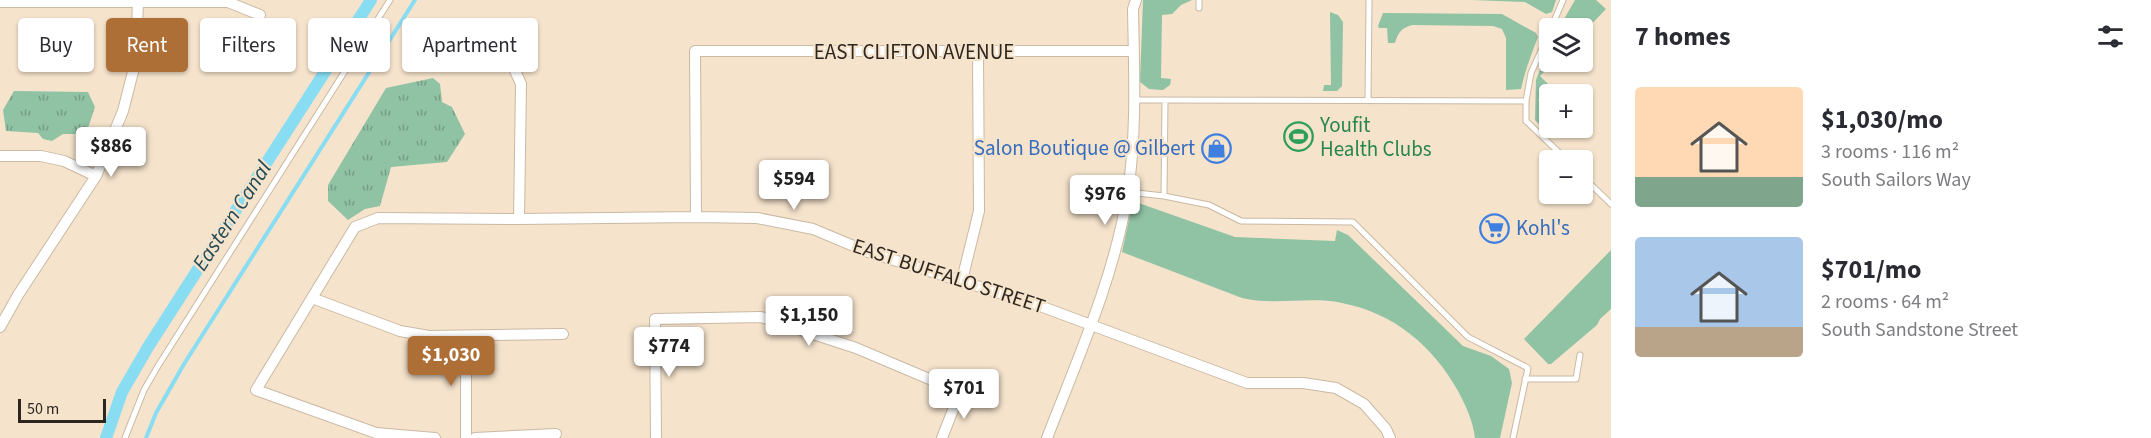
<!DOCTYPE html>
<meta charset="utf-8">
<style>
body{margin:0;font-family:"Source Sans 3",sans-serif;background:#f2f2f3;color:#2b2b33;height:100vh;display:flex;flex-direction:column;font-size:22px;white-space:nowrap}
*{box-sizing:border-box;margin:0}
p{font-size:20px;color:#7c7c81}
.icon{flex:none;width:33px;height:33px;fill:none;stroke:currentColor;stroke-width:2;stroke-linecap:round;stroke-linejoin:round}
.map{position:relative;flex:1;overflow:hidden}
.panel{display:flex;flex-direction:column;background:#fff;width:540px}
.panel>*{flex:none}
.guide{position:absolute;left:18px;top:18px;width:570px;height:54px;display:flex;gap:12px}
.controls{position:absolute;left:1539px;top:18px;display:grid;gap:12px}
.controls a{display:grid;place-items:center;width:54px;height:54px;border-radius:6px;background:#fff;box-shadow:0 2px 4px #0004;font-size:30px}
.scale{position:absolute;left:18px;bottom:15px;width:88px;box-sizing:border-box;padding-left:6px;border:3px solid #2d261e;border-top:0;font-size:16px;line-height:21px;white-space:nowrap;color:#2d261e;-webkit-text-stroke:4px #f5e3cc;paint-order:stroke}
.price{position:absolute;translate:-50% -51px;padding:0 14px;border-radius:6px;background:#fff;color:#222;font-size:20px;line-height:39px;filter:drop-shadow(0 2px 3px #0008)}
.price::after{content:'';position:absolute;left:50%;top:36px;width:18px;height:14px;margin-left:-9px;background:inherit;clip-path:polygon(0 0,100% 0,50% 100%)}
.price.on{background:#ae6f36;color:#fff}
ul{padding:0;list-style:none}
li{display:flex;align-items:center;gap:18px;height:150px;padding:0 24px}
li span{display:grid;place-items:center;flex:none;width:168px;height:120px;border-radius:6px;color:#555}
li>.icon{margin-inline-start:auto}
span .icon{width:72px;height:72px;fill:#fffc;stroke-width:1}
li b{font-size:26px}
h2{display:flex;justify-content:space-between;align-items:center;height:72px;padding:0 24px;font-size:26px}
.tag{padding:0 21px;border-radius:6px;background:#fff;box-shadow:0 2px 4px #0004;font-size:21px;line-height:54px}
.tag.on{background:#ae6f36;color:#fff}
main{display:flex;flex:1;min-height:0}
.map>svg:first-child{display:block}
.grass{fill:#90c2a4}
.park{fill:url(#park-tufts)}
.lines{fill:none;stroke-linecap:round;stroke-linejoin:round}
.stream{stroke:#89ddf3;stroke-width:4}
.canal{stroke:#89ddf3;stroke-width:12}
.service-casing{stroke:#cab9a3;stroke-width:7}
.minor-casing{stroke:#cab9a3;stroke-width:12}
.service{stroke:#fff;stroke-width:5}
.minor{stroke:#fff;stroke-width:10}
.labels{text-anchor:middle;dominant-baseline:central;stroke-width:4.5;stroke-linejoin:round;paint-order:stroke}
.street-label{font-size:21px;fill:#2d261e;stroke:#f5e3cc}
.leisure-label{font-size:21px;fill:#27864d;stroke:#f5e3cc;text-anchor:start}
.shop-label{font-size:21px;fill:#366cbe;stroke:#f5e3cc;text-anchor:end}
.water-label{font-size:22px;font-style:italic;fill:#234a54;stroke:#f5e3cc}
</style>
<main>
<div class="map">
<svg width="1611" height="438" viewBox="0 0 1611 438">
<defs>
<pattern id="park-tufts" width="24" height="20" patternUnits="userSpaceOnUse" patternTransform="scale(1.5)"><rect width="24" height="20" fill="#90c2a4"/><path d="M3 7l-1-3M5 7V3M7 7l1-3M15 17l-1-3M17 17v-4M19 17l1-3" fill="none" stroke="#769d85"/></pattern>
</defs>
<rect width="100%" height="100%" fill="#f5e3cc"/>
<path class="grass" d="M1143,0H1192L1181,5L1172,14L1162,15L1161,78L1171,79L1170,85L1163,90L1149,89L1140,82Z
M1472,0H1556L1552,12L1546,14L1525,2Z
M1575,0H1596L1606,9L1583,33L1582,28H1559Z
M1330,12L1338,15L1343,22L1342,86L1337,91H1323L1324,85H1331Z
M1383,13L1502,14L1536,33L1538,37C1531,55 1525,71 1521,89L1506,90V38L1502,29L1493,26L1412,25C1402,28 1398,32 1395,43H1388L1387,28H1379L1378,26Z
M1549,47L1550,62H1554L1540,76L1548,84L1545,93L1538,100L1549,112L1550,128H1554L1548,133L1535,120L1536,80Z
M1133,201L1235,237L1335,241L1337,230L1348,235L1463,346L1491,356L1509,369L1512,383L1500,438H1475C1473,421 1466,406 1458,391C1433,346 1394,313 1342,303C1309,296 1275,306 1242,298L1122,252Z
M1611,250V309L1600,319L1597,325L1551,364H1548L1524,339Z"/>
<path class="park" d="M433,78L440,84L442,102L452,107L465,134L447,162L391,167L380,206L365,209L348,220L328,201V185L386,88Z
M14,91L88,92L95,107L86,134H63L52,141L43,139L38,133L6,131L3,110Z"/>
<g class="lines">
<path class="stream" d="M146,438L156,413L184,364L415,0"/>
<path class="canal" d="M106,438L122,392L148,347L371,0"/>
<defs>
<path id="service" d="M1199,0V8
M1551,28L1563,0
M1134,100L1526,101V121L1567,160
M1368,100L1369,0
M1526,101L1531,73L1550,31
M1582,176L1611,204
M1128,192L1164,196L1209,205L1241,221L1353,222L1468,337L1528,368L1513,438
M1164,196L1165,100
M1525,379H1576L1580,355
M125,438L144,390L158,366L390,0"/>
<path id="minor" d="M0,2H228L260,15
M508,55L521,84L519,219
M0,156H41L64,161L96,176
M696,217L695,51H1133
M962,280L979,211L978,50
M312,298L400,331L429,336L563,334
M0,327L18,295L96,176L123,111L136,60L138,0
M466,336V438
M435,438L376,433L256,390L355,227L378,218L519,219L696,217L757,218L813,229L868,252L1032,303L1247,383H1303L1336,388L1364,404L1386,429L1390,438
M475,438L556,434
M656,438L655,319L761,317L856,348L960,392L942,438
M1047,438C1078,358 1115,276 1128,191C1137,131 1134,69 1133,9L1136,0"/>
</defs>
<use href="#service" class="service-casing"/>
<use href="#minor" class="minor-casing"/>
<use href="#service" class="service"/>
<use href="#minor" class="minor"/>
</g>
<defs>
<symbol id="stadium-ring" viewBox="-11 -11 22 22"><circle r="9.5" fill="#f5e3cc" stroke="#2e9e5b" stroke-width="1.5"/><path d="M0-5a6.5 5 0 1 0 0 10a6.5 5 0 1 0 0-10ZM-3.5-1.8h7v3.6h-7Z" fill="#2e9e5b"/></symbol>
<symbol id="shop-ring" viewBox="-11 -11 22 22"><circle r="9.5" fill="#f5e3cc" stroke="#3f7fe0" stroke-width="1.5"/><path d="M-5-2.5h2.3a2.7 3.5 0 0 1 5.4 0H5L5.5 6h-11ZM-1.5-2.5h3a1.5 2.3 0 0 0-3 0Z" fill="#3f7fe0"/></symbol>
<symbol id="supermarket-ring" viewBox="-11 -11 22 22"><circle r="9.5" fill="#f5e3cc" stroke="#3f7fe0" stroke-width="1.5"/><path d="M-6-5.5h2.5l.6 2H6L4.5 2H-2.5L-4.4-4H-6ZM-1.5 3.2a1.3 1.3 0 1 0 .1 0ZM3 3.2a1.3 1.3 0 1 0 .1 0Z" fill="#3f7fe0"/></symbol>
</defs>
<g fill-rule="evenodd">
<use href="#stadium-ring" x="1282" y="120" width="33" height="33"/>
<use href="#shop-ring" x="1200" y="132" width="33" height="33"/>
<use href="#supermarket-ring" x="1478" y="212" width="33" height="33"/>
</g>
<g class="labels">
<g class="street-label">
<text x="914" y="52">EAST CLIFTON AVENUE</text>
<text transform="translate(949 276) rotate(18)">EAST BUFFALO STREET</text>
</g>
<g class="leisure-label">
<text x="1320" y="125">Youfit<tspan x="1320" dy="24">Health Clubs</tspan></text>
</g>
<g class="shop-label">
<text x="1195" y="148">Salon Boutique @ Gilbert</text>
<text x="1516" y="228" text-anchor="start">Kohl's</text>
</g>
<g class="water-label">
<text transform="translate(232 216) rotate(-57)">Eastern Canal</text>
</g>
</g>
</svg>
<div class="controls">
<a><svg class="icon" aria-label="layers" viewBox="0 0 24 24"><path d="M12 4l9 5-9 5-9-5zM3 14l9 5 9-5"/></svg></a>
<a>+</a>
<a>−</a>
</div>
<div class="scale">50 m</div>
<b class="price" style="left:111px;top:178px">$886</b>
<b class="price" style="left:794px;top:211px">$594</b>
<b class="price" style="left:1105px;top:226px">$976</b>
<b class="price" style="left:809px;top:347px">$1,150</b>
<b class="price" style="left:669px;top:378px">$774</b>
<b class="price on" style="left:451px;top:387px">$1,030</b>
<b class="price" style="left:964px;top:420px">$701</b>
<div class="guide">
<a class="tag">Buy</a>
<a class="tag on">Rent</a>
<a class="tag">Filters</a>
<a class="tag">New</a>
<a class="tag">Apartment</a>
</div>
</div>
<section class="panel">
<h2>7 homes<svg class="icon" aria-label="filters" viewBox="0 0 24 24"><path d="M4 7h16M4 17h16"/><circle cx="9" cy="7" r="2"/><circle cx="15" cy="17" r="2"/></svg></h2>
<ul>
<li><span style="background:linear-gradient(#ffd9b3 75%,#7fa58c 0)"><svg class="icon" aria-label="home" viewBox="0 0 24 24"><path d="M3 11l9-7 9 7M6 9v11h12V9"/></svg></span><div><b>$1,030/mo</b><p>3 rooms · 116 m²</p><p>South Sailors Way</p></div></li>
<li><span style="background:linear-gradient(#a9c7e8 75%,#b9a48a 0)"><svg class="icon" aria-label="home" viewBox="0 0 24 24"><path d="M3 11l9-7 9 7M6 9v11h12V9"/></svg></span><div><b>$701/mo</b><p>2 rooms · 64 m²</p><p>South Sandstone Street</p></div></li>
</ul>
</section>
</main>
